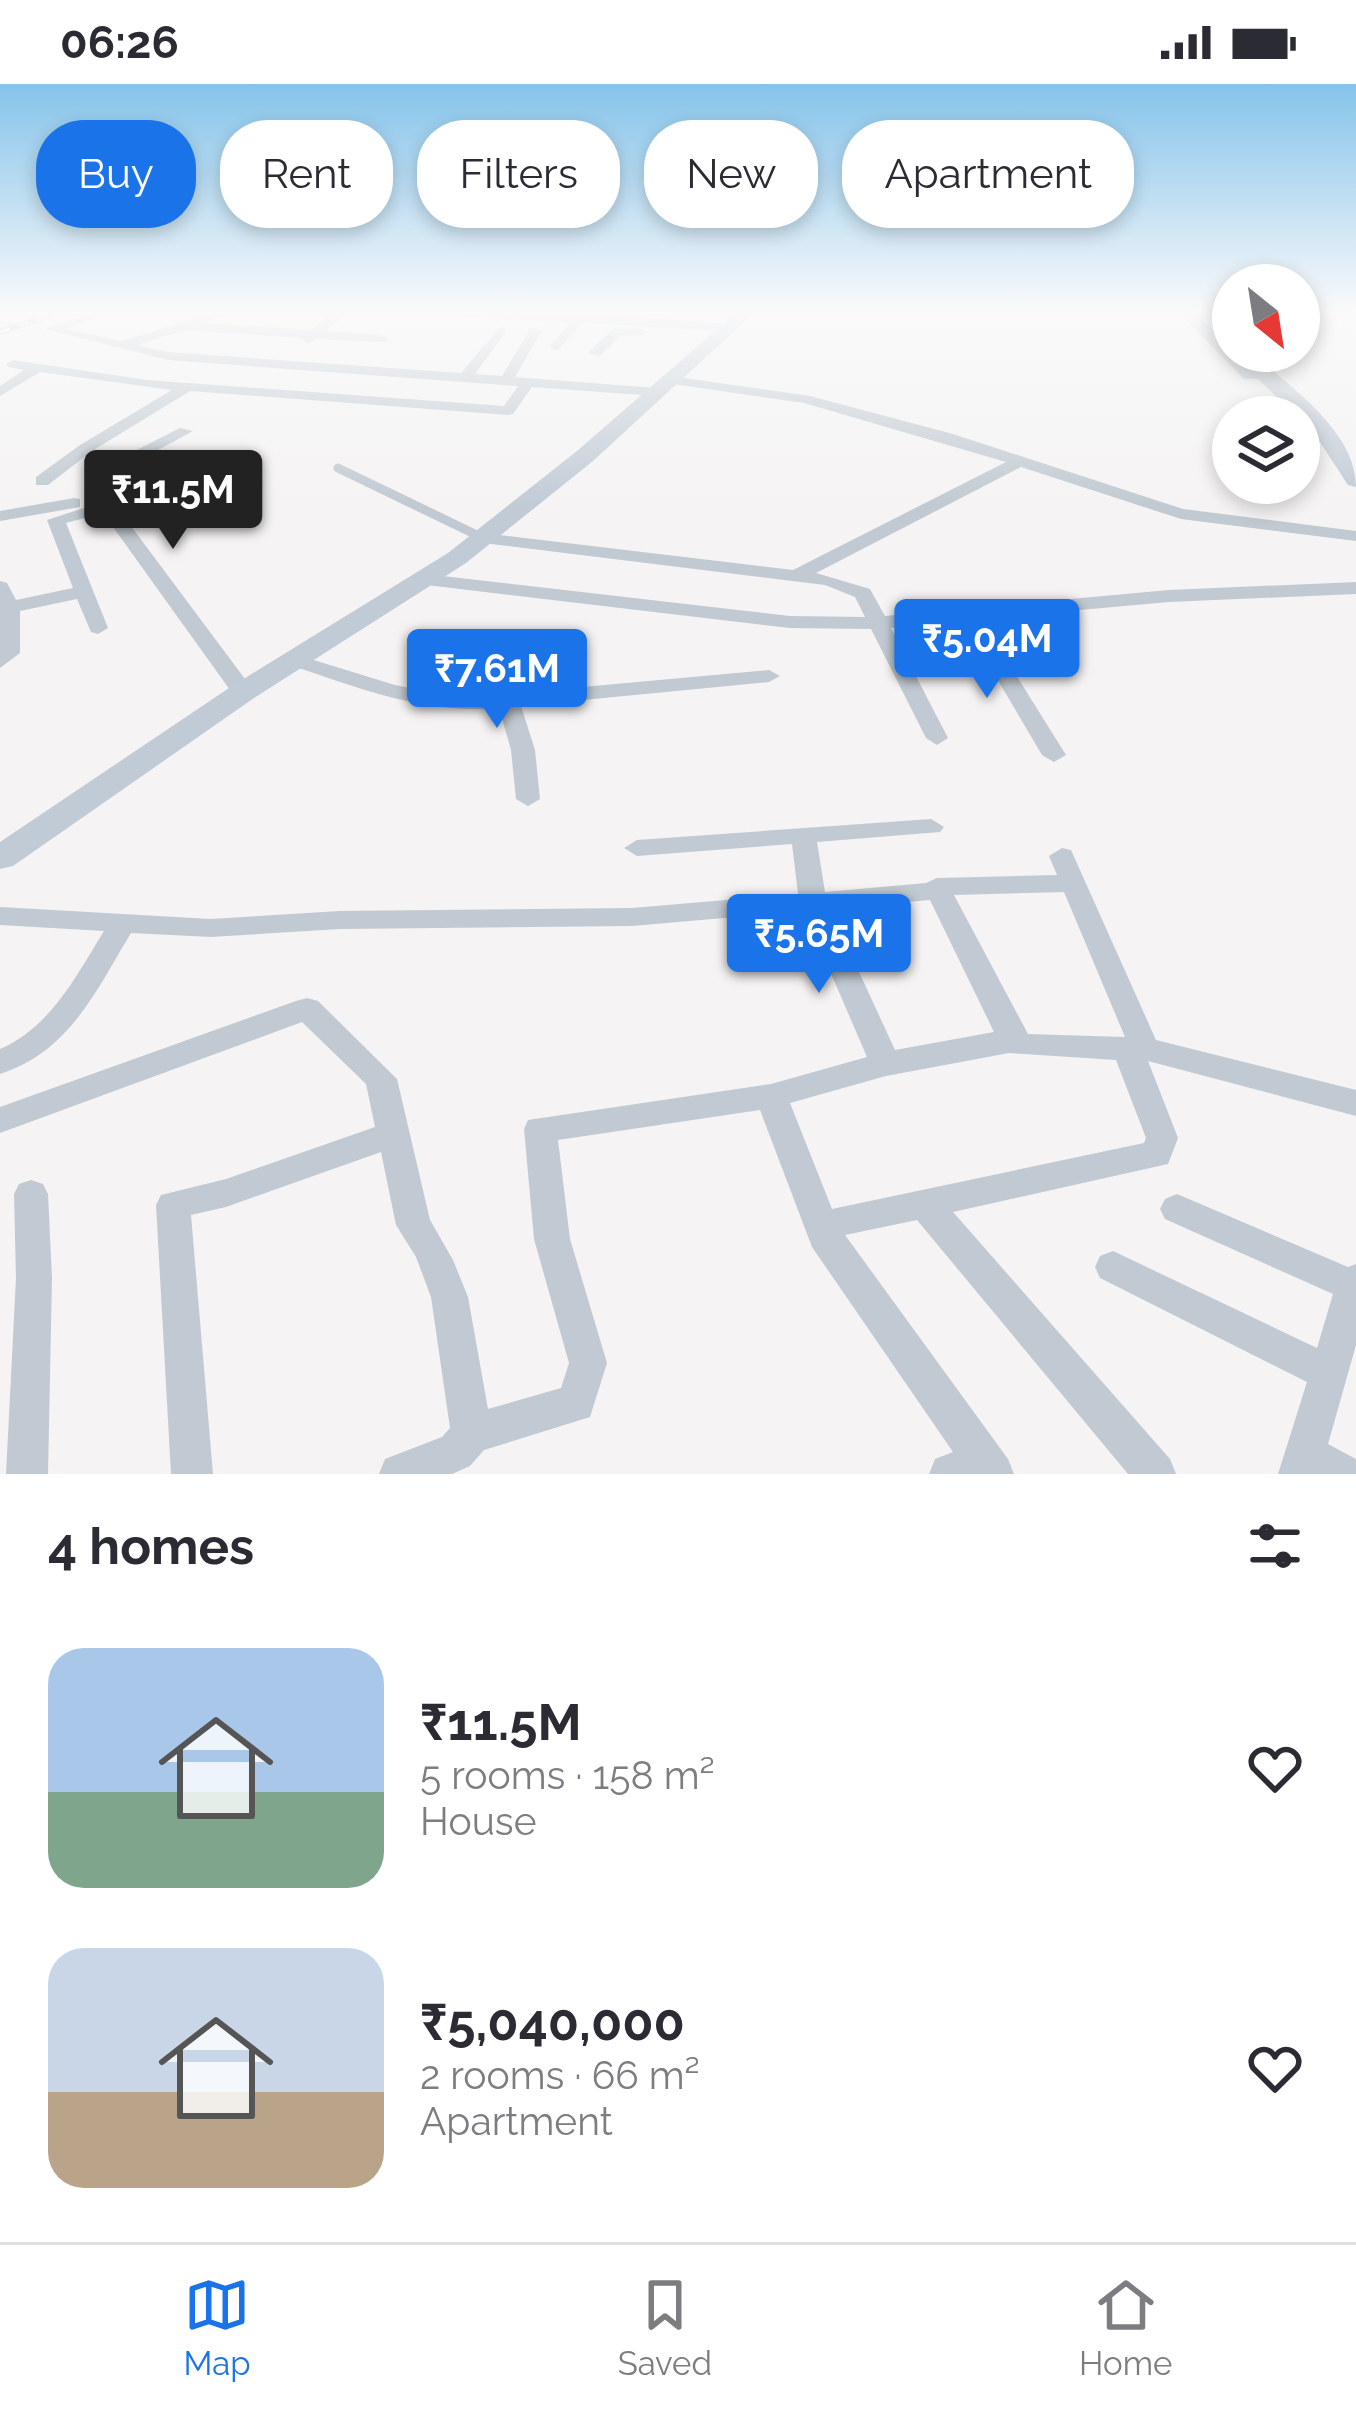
<!DOCTYPE html>
<meta charset="utf-8">
<style>
body{margin:0;font-family:Raleway,sans-serif;background:#f7f7f7;color:#2b2b33;height:100vh;display:flex;flex-direction:column;font-size:45px;white-space:nowrap}
*{box-sizing:border-box;margin:0}
p{font-size:39px;color:#7c7c81}
.icon{flex:none;width:66px;height:66px;fill:none;stroke:currentColor;stroke-width:2;stroke-linecap:round;stroke-linejoin:round}
.map{position:relative;height:1390px;overflow:hidden}
.panel{display:flex;flex-direction:column;background:#fff;flex:1}
.panel>*{flex:none}
.top-card{position:absolute;left:36px;top:36px;width:1284px;height:108px;display:flex;gap:24px}
.needle{width:78px;rotate:150deg}
.fabs{position:absolute;left:1212px;top:180px;display:grid;gap:24px}
.fabs a{display:grid;place-items:center;width:108px;height:108px;border-radius:50%;background:#fff;box-shadow:0 6px 18px #0003;font-size:60px}
.price{position:absolute;translate:-50% -102px;padding:0 27px;border-radius:12px;background:#1a73e8;color:#fff;font-size:39px;line-height:78px;filter:drop-shadow(0 3px 6px #0008)}
.price::after{content:'';position:absolute;left:50%;top:72px;width:36px;height:27px;margin-left:-18px;background:inherit;clip-path:polygon(0 0,100% 0,50% 100%)}
.price.current{background:#222;color:#fff}
ul{padding:0;list-style:none}
li{display:flex;align-items:center;gap:36px;height:300px;padding:0 48px}
li span{display:grid;place-items:center;flex:none;width:336px;height:240px;border-radius:36px;color:#555}
li>.icon{margin-inline-start:auto}
span .icon{width:144px;height:144px;fill:#fffc;stroke-width:1}
li b{font-size:51px}
h2{display:flex;justify-content:space-between;align-items:center;height:144px;padding:0 48px;font-size:51px}
.tag{padding:0 42px;border-radius:48px;background:#fff;box-shadow:0 6px 18px #0003;font-size:42px;line-height:108px}
.tag.current{background:#1a73e8;color:#fff}
.status{display:flex;justify-content:space-between;align-items:center;height:84px;padding:0 60px;background:#fff;direction:ltr}
.status svg{height:33px;fill:currentColor}
.tab-bar{display:flex;justify-content:space-around;align-items:center;height:168px;border-top:3px solid #e1e1e2;background:#fff;font-size:33px;color:#7c7c81}
.tab-bar a{display:grid;justify-items:center;gap:6px}
.tab-bar .current{color:#1a73e8}
.map>svg:first-child{display:block}
.lines{fill:none;stroke-linecap:round;stroke-linejoin:round}
.lane{stroke:#c1cad2;stroke-width:9}
.street{fill:#c1cad2;fill-rule:evenodd}
.secondary{fill:#c1cbd6;fill-rule:evenodd}
.rail-casing{stroke:#b5b8bd;stroke-width:6}
.rail{stroke:#fff;stroke-width:3;stroke-dasharray:10;stroke-linecap:butt}
</style>
<div class="status"><b>06:26</b><svg viewBox="0 0 49 12"><path d="M0 12V9h3v3zM5 12V6h3v6zM10 12V3h3v9zM15 12V0h3v12zM26 1h20v11H26zM47 4h2v5h-2z"/></svg></div>
<div class="map">
<svg width="1356" height="1390" viewBox="0 0 1356 1390">
<rect width="100%" height="100%" fill="#f5f3f3"/>
<g class="lines">
<path class="lane" d="M338,384L483,454"/>
<path class="street" d="M98,227H115L66,245L122,257L218,227H235L204,239L311,246L327,234L282,227H350L326,247L381,251L388,255L386,258L317,255L307,260L302,254L185,246L137,261L168,268L461,289L501,242L507,246L475,290L502,292L530,245L535,244L541,248L515,293L656,304L663,308L656,312L532,303L513,330L508,331L190,307L92,367L48,401H36V393L80,361L172,306L40,288L0,312V302L24,286L8,283L6,280L13,276L147,296L504,322L518,302L168,276L45,245Z
M419,227L580,230L726,239L732,243L726,247L582,239L557,267L550,263L570,238L425,231Z
M640,244L646,248L645,251L620,252L600,272L588,269L612,245Z
M671,292L810,312L953,350L1183,425L1356,447V457L1181,435L1021,383L816,489L870,505L885,532L1169,506L1356,498V510L1169,518L981,535L1066,671L1054,678L1042,671L963,537L891,544L948,654L937,661L926,654L871,545L790,544L418,500V492L425,490L790,532L865,533L855,513L825,501L483,459L474,454L483,449L793,486L1006,378L804,319L666,299L664,296Z
M180,344L193,347L112,391L107,410L251,603L254,608L251,613H235L103,429L66,439L108,544L98,550L91,548L77,515L20,527V569L0,584V497L7,499L16,516L73,504L47,436L96,420L90,410L99,385Z
M74,414L80,415V423L0,437V427Z
M294,570L395,601L460,614L769,586L780,592L769,598L521,622L535,666L540,715L528,722L516,715L511,666L499,624C425,631 356,603 287,580L283,576Z
M931,735L944,743L940,748L817,758L825,808L926,799L937,794L1057,791L1049,772L1062,764L1071,766L1156,956L1356,1006V1032L1148,977L1178,1054L1168,1080L953,1128L1170,1375L1176,1390H1128L917,1136L845,1151L1008,1375L1014,1390H929L935,1375L953,1368L812,1163L760,1026L558,1056L570,1155L607,1279L590,1333L484,1366L470,1382L452,1390H379L385,1375L442,1353L450,1344L431,1213L416,1173L396,1141L381,1068L226,1123L191,1131L213,1390H171L156,1121L161,1111L226,1095L375,1043L366,1000L302,938L0,1049V1023L296,917L307,914L318,917L397,995L430,1136L453,1176L468,1213L488,1325L561,1304L569,1279L534,1155L524,1045L528,1036L771,1000L867,973L804,827L632,842L340,845L211,853L131,849C96,907 69,968 0,990V965C51,943 76,892 104,847L0,841V823L211,835L340,827L632,824L798,810L792,760L637,772L624,764L637,756ZM1064,808L1125,953L1028,950L954,811ZM930,816L994,948L895,966L830,825ZM1009,969L1116,976L1146,1054L1144,1059L832,1125L790,1019L886,992Z
M31,1096L43,1100L48,1110L52,1194L48,1390H6L16,1194L14,1110L19,1100Z
M1177,1110L1348,1183L1356,1180V1261L1328,1360L1356,1375V1390H1278L1307,1298L1100,1194L1095,1183L1100,1172L1113,1167L1317,1264L1333,1210L1165,1135L1160,1125L1165,1115Z"/>
<path class="secondary" d="M738,227H756L593,377L466,479L254,614L13,782L0,785V758L232,602L448,469L577,367Z
M1177,227H1194L1233,267H1251C1289,303 1356,346 1356,403L1348,401L1314,349L1258,295H1244Z"/>
<defs>
<path id="rail" d="M0,248L62,227"/>
</defs>
<use href="#rail" class="rail-casing"/>
<use href="#rail" class="rail"/>
</g>
<linearGradient id="sky" x2="0" y2="1"><stop stop-color="#85c3ea"/><stop offset="0.54" stop-color="#fafafa"/><stop offset="1" stop-color="#fafafa" stop-opacity="0"/></linearGradient>
<rect width="1356" height="421" fill="url(#sky)"/>
</svg>
<div class="fabs">
<a><svg class="needle" viewBox="-14 -14 28 28"><path d="M0-13l5 13h-10z" fill="#e53935"/><path d="M0 13l5-13h-10z" fill="#7c7c81"/></svg></a>
<a><svg class="icon" aria-label="layers" viewBox="0 0 24 24"><path d="M12 4l9 5-9 5-9-5zM3 14l9 5 9-5"/></svg></a>
</div>
<b class="price current" style="left:173px;top:468px">₹11.5M</b>
<b class="price" style="left:987px;top:617px">₹5.04M</b>
<b class="price" style="left:497px;top:647px">₹7.61M</b>
<b class="price" style="left:819px;top:912px">₹5.65M</b>
<div class="top-card">
<a class="tag current">Buy</a>
<a class="tag">Rent</a>
<a class="tag">Filters</a>
<a class="tag">New</a>
<a class="tag">Apartment</a>
</div>
</div>
<section class="panel">
<h2>4 homes<svg class="icon" aria-label="filters" viewBox="0 0 24 24"><path d="M4 7h16M4 17h16"/><circle cx="9" cy="7" r="2"/><circle cx="15" cy="17" r="2"/></svg></h2>
<ul>
<li><span style="background:linear-gradient(#a9c7e8 60%,#7fa58c 0)"><svg class="icon" aria-label="home" viewBox="0 0 24 24"><path d="M3 11l9-7 9 7M6 9v11h12V9"/></svg></span><div><b>₹11.5M</b><p>5 rooms · 158 m²</p><p>House</p></div><svg class="icon" aria-label="heart" viewBox="0 0 24 24"><path d="M12 20l-8-8c-3-5 5-10 8-4 3-6 11-1 8 4z"/></svg></li>
<li><span style="background:linear-gradient(#c9d6e8 60%,#b9a48a 0)"><svg class="icon" aria-label="home" viewBox="0 0 24 24"><path d="M3 11l9-7 9 7M6 9v11h12V9"/></svg></span><div><b>₹5,040,000</b><p>2 rooms · 66 m²</p><p>Apartment</p></div><svg class="icon" aria-label="heart" viewBox="0 0 24 24"><path d="M12 20l-8-8c-3-5 5-10 8-4 3-6 11-1 8 4z"/></svg></li>
</ul>
</section>
<nav class="tab-bar">
<a class="current"><svg class="icon" aria-label="map" viewBox="0 0 24 24"><path d="M3 6l6-2 6 2 6-2v14l-6 2-6-2-6 2zM9 4v14M15 6v14"/></svg>Map</a>
<a><svg class="icon" aria-label="saved" viewBox="0 0 24 24"><path d="M7 4h10v16l-5-4-5 4z"/></svg>Saved</a>
<a><svg class="icon" aria-label="home" viewBox="0 0 24 24"><path d="M3 11l9-7 9 7M6 9v11h12V9"/></svg>Home</a>
</nav>
